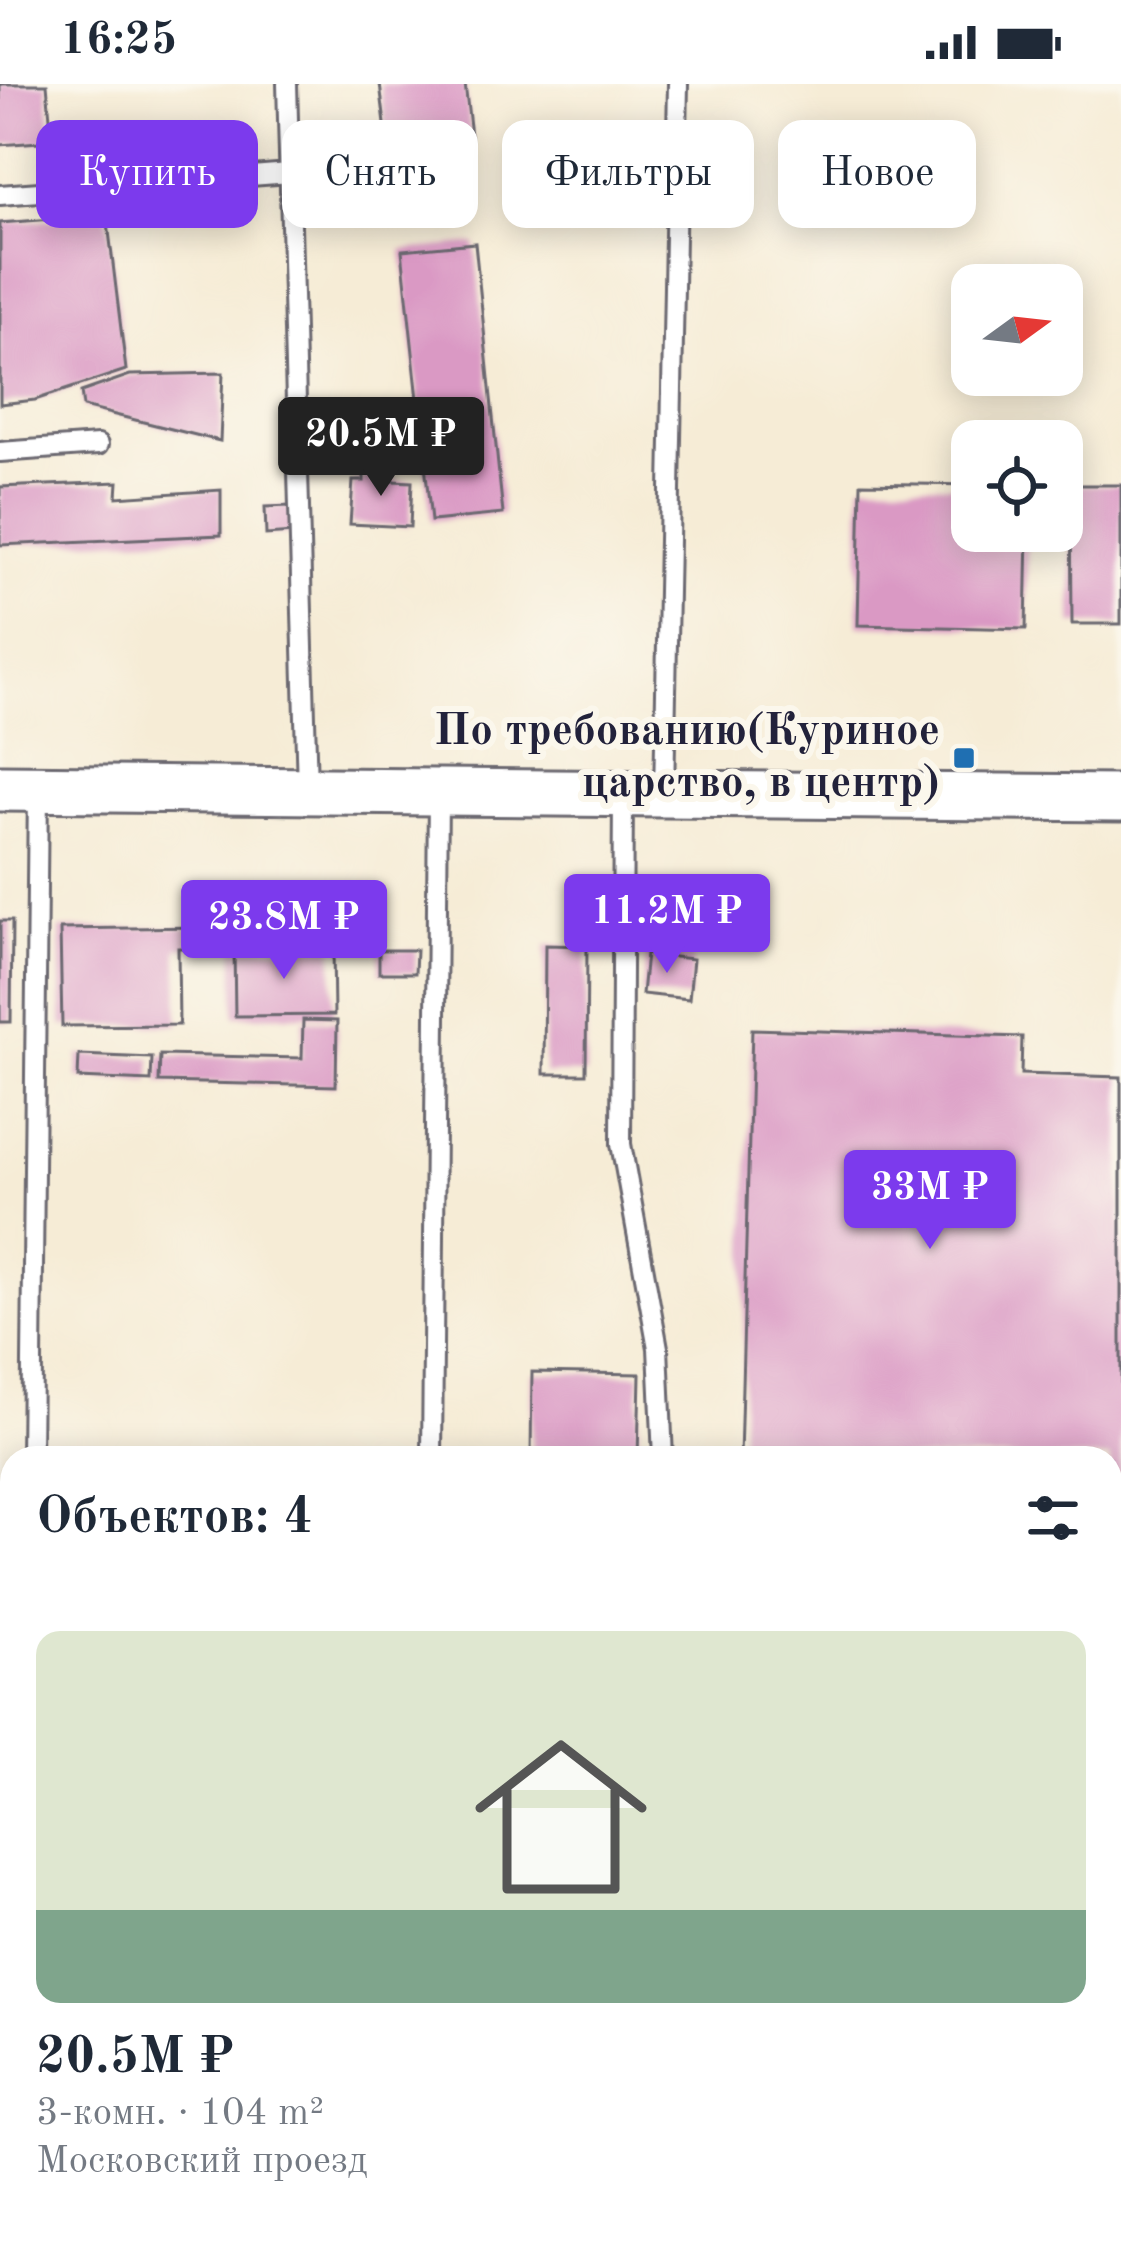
<!DOCTYPE html>
<html lang="ru">
<meta charset="utf-8">
<style>
body{margin:0;font-family:"Old Standard TT",serif;background:#f2f2f3;color:#1f2937;height:100vh;display:flex;flex-direction:column;font-size:45px;white-space:nowrap}
*{box-sizing:border-box;margin:0}
p{font-size:39px;color:#747a83}
.icon{flex:none;width:66px;height:66px;fill:none;stroke:currentColor;stroke-width:2;stroke-linecap:round;stroke-linejoin:round}
.map{position:relative;flex:1;overflow:hidden}
.panel{position:absolute;left:0px;top:1362px;width:1122px;height:807px;display:flex;flex-direction:column;background:#fff;border-radius:36px 36px 0 0;box-shadow:0 6px 30px #0003}
.panel>*{flex:none}
.banner{position:absolute;left:36px;top:36px;width:1050px;height:108px;display:flex;gap:24px}
.needle{width:78px;rotate:75deg}
.tools{position:absolute;left:951px;top:180px;display:grid;gap:24px}
.tools a{display:grid;place-items:center;width:132px;height:132px;border-radius:24px;background:#fff;box-shadow:0 6px 30px #0003;font-size:60px}
.price{position:absolute;translate:-50% -102px;padding:0 27px;border-radius:12px;background:#7c3aed;color:#fff;font-size:39px;line-height:78px;filter:drop-shadow(0 3px 6px #0008)}
.price::after{content:'';position:absolute;left:50%;top:72px;width:36px;height:27px;margin-left:-18px;background:inherit;clip-path:polygon(0 0,100% 0,50% 100%)}
.price.on{background:#222;color:#fff}
ul{padding:0;list-style:none}
li{display:grid;align-content:center;gap:24px;height:636px;padding:0 36px}
li span{display:grid;place-items:center;height:372px;border-radius:24px;color:#555}
li>.icon{margin-inline-start:auto}
span .icon{width:216px;height:216px;fill:#fffc;stroke-width:1}
li b{font-size:51px}
h2{display:flex;justify-content:space-between;align-items:center;height:144px;padding:0 36px;font-size:51px}
.chip{padding:0 42px;border-radius:24px;background:#fff;box-shadow:0 6px 30px #0003;font-size:42px;line-height:108px}
.chip.on{background:#7c3aed;color:#fff}
.status{display:flex;justify-content:space-between;align-items:center;height:84px;padding:0 60px;background:#fff;direction:ltr}
.status svg{height:33px;fill:currentColor}
.map>svg:first-child{display:block}
.building{fill:#da99c4}
.lines{fill:none;stroke-linecap:round;stroke-linejoin:round}
.service-casing{stroke:#6c6971;stroke-width:24}
.tertiary-casing{stroke:#6c6971;stroke-width:51}
.service{stroke:#fff;stroke-width:18}
.tertiary{stroke:#fff;stroke-width:45}
.poi-dot{fill:#1f6fb2;stroke:#fbf7ec;stroke-width:4.5}
.labels{text-anchor:middle;dominant-baseline:central;stroke-width:12;stroke-linejoin:round;paint-order:stroke}
.poi-label{font-size:45px;font-weight:bold;fill:#22223b;stroke:#fbf7ec;text-anchor:end}
</style>
<div class="status"><b>16:25</b><svg viewBox="0 0 49 12"><path d="M0 12V9h3v3zM5 12V6h3v6zM10 12V3h3v9zM15 12V0h3v12zM26 1h20v11H26zM47 4h2v5h-2z"/></svg></div>
<div class="map">
<svg width="1121" height="2168" viewBox="0 0 1121 2168">
<rect width="100%" height="100%" fill="#fbf7ec"/>
<filter id="ink" filterUnits="userSpaceOnUse"><feTurbulence type="fractalNoise" baseFrequency=".00833" numOctaves="2"/><feDisplacementMap in="SourceGraphic" scale="24" xChannelSelector="R" yChannelSelector="G"/><feConvolveMatrix kernelMatrix="1 2 1 2 8 2 1 2 1" color-interpolation-filters="sRGB"/></filter>
<filter id="wash" filterUnits="userSpaceOnUse"><feTurbulence type="fractalNoise" baseFrequency=".004" numOctaves="4" result="noise"/><feDisplacementMap in="SourceGraphic" scale="48" xChannelSelector="R" yChannelSelector="G"/><feGaussianBlur stdDeviation="2.7" result="paint"/><feColorMatrix in="noise" values="0 0 0 0 0 0 0 0 0 0 0 0 0 0 0 0 0 1.4 0 .05"/><feComposite in="paint" operator="in"/></filter>
<g filter="url(#wash)">
<rect width="100%" height="100%" fill="#f6ecd6"/>
<g id="blocks">
<path class="building" d="M0,0H47L52,57L0,61Z
M380,0H465L476,94L393,104Z
M107,131L126,286L35,316L0,320V139Z
M475,159L503,430L431,437L402,166Z
M223,289L220,357L83,323L81,308L130,291Z
M364,382L394,383L393,397L412,398L410,443L350,440L353,397H364Z
M118,398L117,413L221,406V451L0,461V403Z
M861,399L972,401V447H1028L1026,545L858,541Z
M1071,401H1121V540H1072Z
M291,422L293,449L266,451L265,423Z
M0,837H12L11,938H0Z
M201,843V864H178L179,941L62,942L60,845Z
M545,861L587,862L586,990H544Z
M333,863L334,931L235,932L234,864Z
M379,866H416L415,889H379Z
M646,870L693,875L689,915L642,910Z
M303,936L337,937L336,1002L159,998L160,971L302,974Z
M752,945L1022,953L1021,990L1121,993V1391H1110V1374H740Z
M79,971L152,974L151,997L78,994Z
M532,1288L640,1290L638,1374H531Z
M12,1603V1779H0V1604Z
M12,1842V1899H0V1843Z
M1110,1893L1121,1894V1946L1110,1945Z
M0,1952H12V2009H0Z
M1110,1987H1121V2041H1110Z"/>
</g>
</g>
<g filter="url(#ink)">
<use href="#blocks" fill-opacity="0" stroke="#6c6971" stroke-width="3"/>
<g class="lines">
<defs>
<path id="service" d="M287,0L307,704
M0,111L290,89
M0,368L98,361
M623,709L621,1060L658,1264L663,1374
M664,710L678,0
M31,1374L38,704
M432,1374L438,711
M1110,1522L1121,1523
M1110,1772L1121,1746
M0,1926H12
M1110,1962H1121
M0,2079L12,2080
M1110,2114H1121"/>
<path id="tertiary" d="M0,704L1121,714"/>
</defs>
<use href="#service" class="service-casing"/>
<use href="#tertiary" class="tertiary-casing"/>
<use href="#service" class="service"/>
<use href="#tertiary" class="tertiary"/>
</g>
</g>
<rect class="poi-dot" x="952" y="662" width="24" height="24" rx="6"/>
<g class="labels">
<g class="poi-label">
<text x="940" y="648">По требованию(Куриное<tspan x="940" dy="52">царство, в центр)</tspan></text>
</g>
</g>
</svg>
<div class="tools">
<a><svg class="needle" viewBox="-14 -14 28 28"><path d="M0-13l5 13h-10z" fill="#e53935"/><path d="M0 13l5-13h-10z" fill="#747a83"/></svg></a>
<a><svg class="icon" aria-label="locate" viewBox="0 0 24 24"><circle cx="12" cy="12" r="6"/><path d="M12 2v4M12 18v4M2 12h4M18 12h4"/></svg></a>
</div>
<b class="price on" style="left:381px;top:415px">20.5M ₽</b>
<b class="price" style="left:667px;top:892px">11.2M ₽</b>
<b class="price" style="left:284px;top:898px">23.8M ₽</b>
<b class="price" style="left:930px;top:1168px">33M ₽</b>
<div class="banner">
<a class="chip on">Купить</a>
<a class="chip">Снять</a>
<a class="chip">Фильтры</a>
<a class="chip">Новое</a>
</div>
<section class="panel">
<h2>Объектов: 4<svg class="icon" aria-label="filters" viewBox="0 0 24 24"><path d="M4 7h16M4 17h16"/><circle cx="9" cy="7" r="2"/><circle cx="15" cy="17" r="2"/></svg></h2>
<ul>
<li><span style="background:linear-gradient(#dfe7d0 75%,#7fa58c 0)"><svg class="icon" aria-label="home" viewBox="0 0 24 24"><path d="M3 11l9-7 9 7M6 9v11h12V9"/></svg></span><div><b>20.5M ₽</b><p>3-комн. · 104 m²</p><p>Московский проезд</p></div></li>
</ul>
</section>
</div>
